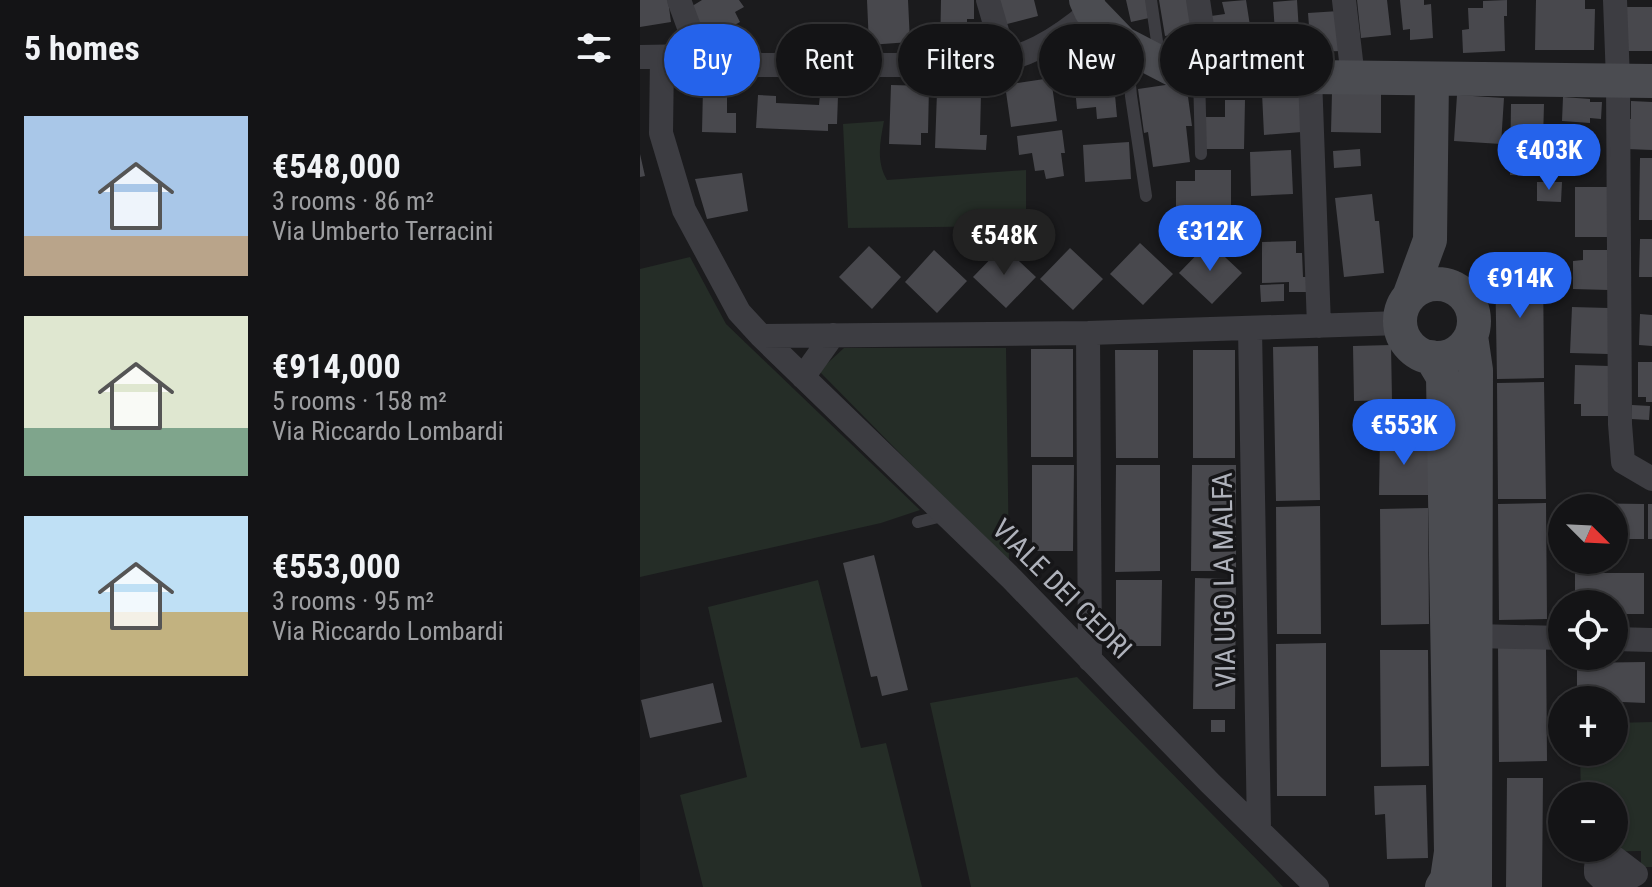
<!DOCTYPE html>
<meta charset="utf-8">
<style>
body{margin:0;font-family:"Roboto Condensed",sans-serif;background:#1d1d1f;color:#f1f3f6;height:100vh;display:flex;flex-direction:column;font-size:30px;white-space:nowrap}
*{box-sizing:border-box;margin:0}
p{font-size:26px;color:#9d9ea1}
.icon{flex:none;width:44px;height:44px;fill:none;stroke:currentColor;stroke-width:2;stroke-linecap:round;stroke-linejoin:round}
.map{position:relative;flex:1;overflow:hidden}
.details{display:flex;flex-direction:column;background:#141416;width:640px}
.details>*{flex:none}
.hud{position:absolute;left:24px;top:24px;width:760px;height:72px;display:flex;gap:16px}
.needle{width:52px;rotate:114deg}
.controls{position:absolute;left:908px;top:494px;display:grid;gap:16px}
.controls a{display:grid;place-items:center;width:80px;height:80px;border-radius:50%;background:#141416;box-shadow:0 2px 6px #0004,0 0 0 2px #333335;font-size:40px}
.price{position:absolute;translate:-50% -68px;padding:0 18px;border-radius:28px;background:#2563eb;color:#fff;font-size:26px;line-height:52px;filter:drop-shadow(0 2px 4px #0008)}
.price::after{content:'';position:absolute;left:50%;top:48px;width:24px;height:18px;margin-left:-12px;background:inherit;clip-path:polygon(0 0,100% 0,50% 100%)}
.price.selected{background:#222;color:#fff}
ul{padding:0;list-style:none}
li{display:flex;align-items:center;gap:24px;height:200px;padding:0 24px}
li span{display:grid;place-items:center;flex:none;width:224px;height:160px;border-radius:0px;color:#555}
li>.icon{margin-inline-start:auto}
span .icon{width:96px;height:96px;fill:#fffc;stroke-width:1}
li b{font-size:34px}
h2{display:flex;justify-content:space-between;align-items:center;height:96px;padding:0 24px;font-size:34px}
.chip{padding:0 28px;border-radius:36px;background:#141416;box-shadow:0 2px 6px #0004,0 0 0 2px #333335;font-size:28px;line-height:72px}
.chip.selected{background:#2563eb;color:#fff}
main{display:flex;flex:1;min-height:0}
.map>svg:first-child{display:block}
.green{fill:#252d27}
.building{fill:#48484d}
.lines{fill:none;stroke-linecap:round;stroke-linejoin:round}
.lane{stroke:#3d3d42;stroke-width:12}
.street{stroke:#3d3d42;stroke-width:24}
.secondary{stroke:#4b4c51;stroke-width:34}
.labels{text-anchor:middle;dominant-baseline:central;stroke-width:7;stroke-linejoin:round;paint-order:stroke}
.street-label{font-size:28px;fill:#afb2bb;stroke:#161618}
</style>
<main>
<section class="details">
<h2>5 homes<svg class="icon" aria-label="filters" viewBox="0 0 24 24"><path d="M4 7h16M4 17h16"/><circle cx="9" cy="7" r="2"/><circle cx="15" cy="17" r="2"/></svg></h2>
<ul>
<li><span style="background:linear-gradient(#a9c7e8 75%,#b9a48a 0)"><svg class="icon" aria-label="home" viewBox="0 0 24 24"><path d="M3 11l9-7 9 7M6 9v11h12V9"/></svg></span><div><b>€548,000</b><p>3 rooms · 86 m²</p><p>Via Umberto Terracini</p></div></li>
<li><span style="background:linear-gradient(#dfe7d0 70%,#7fa58c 0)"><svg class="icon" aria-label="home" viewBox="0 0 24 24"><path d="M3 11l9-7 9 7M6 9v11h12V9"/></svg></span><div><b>€914,000</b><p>5 rooms · 158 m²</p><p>Via Riccardo Lombardi</p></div></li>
<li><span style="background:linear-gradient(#bfe0f5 60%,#c2b280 0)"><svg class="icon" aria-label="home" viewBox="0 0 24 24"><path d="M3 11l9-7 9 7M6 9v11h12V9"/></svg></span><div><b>€553,000</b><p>3 rooms · 95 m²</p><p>Via Riccardo Lombardi</p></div></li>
</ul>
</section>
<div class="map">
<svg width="1012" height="887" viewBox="0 0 1012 887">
<rect width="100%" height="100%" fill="#1b1b1d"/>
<path class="green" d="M244,121C240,142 236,161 247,180L386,170V226L208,228L203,124Z
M50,257L86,324L280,510L241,523L0,577V269Z
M204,348H366L369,564L179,371Z
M178,580L221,748L246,743L282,887H63L40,795L107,777L68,607Z
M437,677L631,874L643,887H331L290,703Z
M1012,722V867H1001V851L942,852V848H974V796H941L940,752H974V723Z"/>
<path class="building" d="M0,0H28L31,22L0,27Z
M62,0H99L104,7L95,12L100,22L67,40L49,8Z
M227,0H268L270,42L229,45Z
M301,0H334V19H327V33H346V53H300Z
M357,0H394L398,16L363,25Z
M486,0H506L509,18L491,22Z
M519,0H555L560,30L525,36Z
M606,0L613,45L576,51L571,16L585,14L582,2Z
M657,0L660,48L636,49L633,2Z
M717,0H747L751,35L721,38Z
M760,0H784V5L791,4L793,38L770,40V29L763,30Z
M867,0V16H864L865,51L823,53L822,30L829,29L828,8H843V1Z
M896,0H945V9H955L954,50H895Z
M986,7H1012V51H986Z
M699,11L701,51L671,52L668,13Z
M411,78L417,121L371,127L365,85Z
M546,82L552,126H546L550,162L513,167L508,132L504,133L498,89Z
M474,84L477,117L457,119L456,107L437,109L435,88Z
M251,85L289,86L288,133H281V145L249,144Z
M63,88L87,89V113H96V133L62,132Z
M659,91L662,132L624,135L622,93Z
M297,92L341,93L340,135H347L346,150L295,148Z
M692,92H741V133L691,132Z
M118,95L136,96V103L179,105L180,95L198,96L197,124H188V131L116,128Z
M817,95L864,98L861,144L814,141Z
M923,97L950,99V102H962L961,119L950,118V123L922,121Z
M585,100H605L604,149H566V117H585Z
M991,101L1012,102V150L987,149V119H991Z
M871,104H904L902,176L870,175Z
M422,130L425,153H421L424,176L406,179L404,170L395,171L392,153L379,155L377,136Z
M489,142L491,179L445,182L443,145Z
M720,149L721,166L694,168L693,151Z
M651,150L653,194L611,196L610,152Z
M0,154L5,176L0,177Z
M1000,158H1012V220H999Z
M555,170H591V212H536V181H555Z
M102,173L108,211L67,219L55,179Z
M897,182H922L921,202L897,201Z
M935,187H971L970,237H935Z
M732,194L735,221H739L744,273L704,277L695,198Z
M1000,239H1012V277H999Z
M656,241V253H662L663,277H673V292H649V282L622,283V242Z
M569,242L602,273L572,304L539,273Z
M500,243L533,274L503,305L470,274Z
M229,246L261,277L232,309L199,277Z
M363,246L396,277L366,308L333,277Z
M430,248L463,279L433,310L400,279Z
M294,250L327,281L297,313L265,282Z
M943,250H974L969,290L933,289V261L943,260Z
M855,262H903L904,378L857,379Z
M644,284V301L621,302L620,285Z
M932,307L969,308L968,354L930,353Z
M1000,314L1012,315V346L999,345Z
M751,345L752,400L714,401L713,346Z
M678,346L680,500L636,501L633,347Z
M391,349H433V457H391Z
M475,350H518V458H476Z
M553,350H595V458H553Z
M998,362H1012V402H1006V397H998Z
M935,365L970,366L969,416H941V404H934Z
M904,382L906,499H858L857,383Z
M992,405L1010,406L1009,420L991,419Z
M740,439H788V495H739Z
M392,465H434L433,551H392Z
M476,465H520V571L475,572Z
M552,465H596V571H551Z
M906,503L907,619L859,620L858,504Z
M934,503L1004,504V539H974V508H934Z
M1008,504H1012V539H1008Z
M680,506L681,634H637L636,507Z
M788,508L789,624L741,625L740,509Z
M234,555L268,690L242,696L237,676L231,677L203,563Z
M935,573H1004V614H974V604H935Z
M555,578L596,579L595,709H553Z
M476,580H522L521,646H476Z
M686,643V796H637L636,644Z
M906,645L907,761L859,762L858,646Z
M740,650H788L789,766L741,767Z
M1005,662V703L937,700V663Z
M73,683L82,722L10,738L1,700Z
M571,720H585V732H571Z
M867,778H903L902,887H866Z
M786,785L788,858L747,859L745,814L735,815L734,786Z"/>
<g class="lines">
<path class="lane" d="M511,0L519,55
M487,52L491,96L506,196
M559,74L561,154
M278,522L306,515"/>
<path class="street" d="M39,0L53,38L55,56
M348,0L366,62
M558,0L569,72
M704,0L713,78
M975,0L978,80L980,424L983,462L1012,479
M0,57L55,56L99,65H337C384,60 416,41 451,11
M22,58L21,133L44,210L99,312L121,336L372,579L570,783L677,887
M670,77L679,326
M610,329L619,829
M448,333L450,660
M121,336L448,333L761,323
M163,377L193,335
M836,636L922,638
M974,639L1012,640
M965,857L975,858L996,874L985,880L961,878L956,873V867Z"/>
<path class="secondary" d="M446,0L451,11L482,43L534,70L670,77L1012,81
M760 321a37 37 0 1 1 74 0a37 37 0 1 1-74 0Z
M769,297L790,240L792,79
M831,336L836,370L835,887
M791,357L803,377L811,852L807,879L802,887"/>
</g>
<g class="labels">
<g class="street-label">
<text transform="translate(584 580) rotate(-91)">VIA UGO LA MALFA</text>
<text transform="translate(422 589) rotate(45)">VIALE DEI CEDRI</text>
</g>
</g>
</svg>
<div class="controls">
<a><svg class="needle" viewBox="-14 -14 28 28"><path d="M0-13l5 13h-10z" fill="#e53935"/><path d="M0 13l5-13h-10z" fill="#9d9ea1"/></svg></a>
<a><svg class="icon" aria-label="locate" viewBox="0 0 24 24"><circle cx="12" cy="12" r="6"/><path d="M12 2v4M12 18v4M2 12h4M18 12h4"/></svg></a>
<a>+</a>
<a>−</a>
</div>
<b class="price" style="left:909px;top:192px">€403K</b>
<b class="price" style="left:570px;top:273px">€312K</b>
<b class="price selected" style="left:364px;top:277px">€548K</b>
<b class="price" style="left:880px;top:320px">€914K</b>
<b class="price" style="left:764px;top:467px">€553K</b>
<div class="hud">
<a class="chip selected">Buy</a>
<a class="chip">Rent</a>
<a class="chip">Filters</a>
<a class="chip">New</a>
<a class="chip">Apartment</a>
</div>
</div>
</main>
